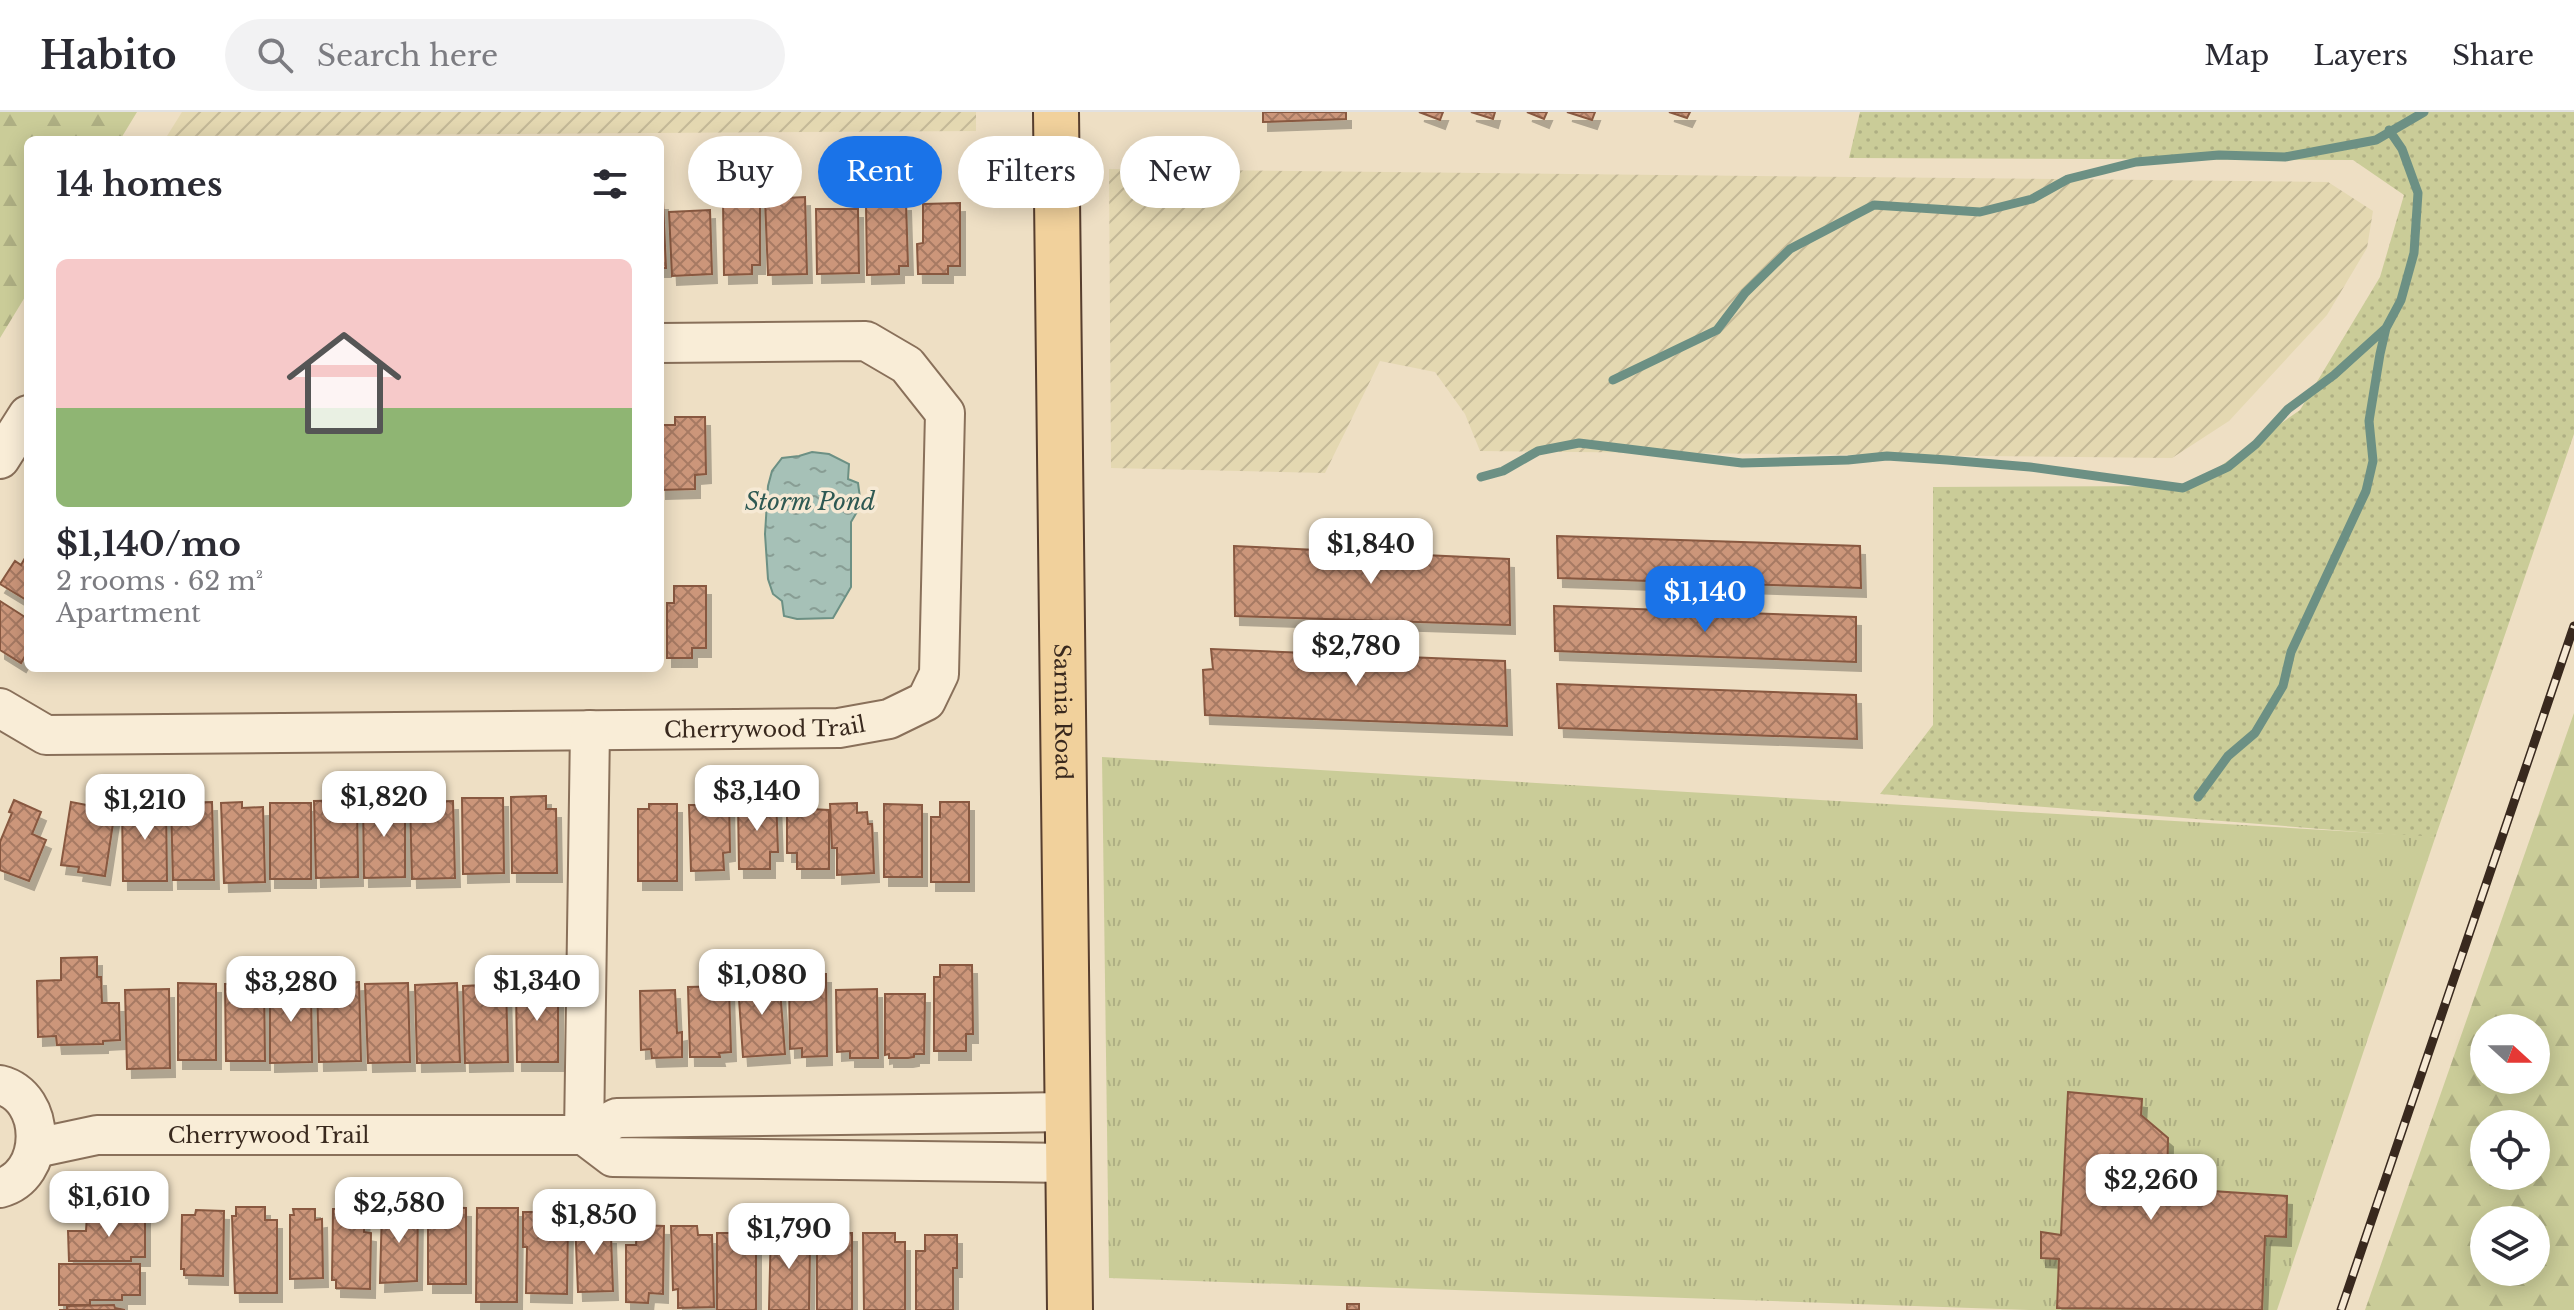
<!DOCTYPE html>
<meta charset="utf-8">
<style>
body{margin:0;font-family:"Libre Baskerville",serif;background:#f2f2f3;color:#2b2b33;height:100vh;display:flex;flex-direction:column;font-size:30px;white-space:nowrap}
*{box-sizing:border-box;margin:0}
p{font-size:26px;color:#7c7c81}
.icon{flex:none;width:44px;height:44px;fill:none;stroke:currentColor;stroke-width:2;stroke-linecap:round;stroke-linejoin:round}
.map{position:relative;flex:1;overflow:hidden}
.sheet{position:absolute;left:24px;top:24px;width:640px;height:536px;display:flex;flex-direction:column;background:#fff;border-radius:12px;box-shadow:0 4px 20px #0003}
.sheet>*{flex:none}
.banner{position:absolute;left:688px;top:24px;width:760px;height:72px;display:flex;gap:16px}
.needle{width:52px;rotate:111deg}
.tools{position:absolute;left:2470px;top:902px;display:grid;gap:16px}
.tools a{display:grid;place-items:center;width:80px;height:80px;border-radius:50%;background:#fff;box-shadow:0 4px 20px #0003;font-size:40px}
.price{position:absolute;translate:-50% -68px;padding:0 18px;border-radius:16px;background:#fff;color:#222;font-size:26px;line-height:52px;filter:drop-shadow(0 2px 4px #0008)}
.price::after{content:'';position:absolute;left:50%;top:48px;width:24px;height:18px;margin-left:-12px;background:inherit;clip-path:polygon(0 0,100% 0,50% 100%)}
.price.current{background:#1a73e8;color:#fff}
ul{padding:0;list-style:none}
li{display:grid;align-content:center;gap:16px;height:424px;padding:0 32px}
li span{display:grid;place-items:center;height:248px;border-radius:12px;color:#555}
li>.icon{margin-inline-start:auto}
span .icon{width:144px;height:144px;fill:#fffc;stroke-width:1}
li b{font-size:34px}
h2{display:flex;justify-content:space-between;align-items:center;height:96px;padding:0 32px;font-size:34px}
.chip{padding:0 28px;border-radius:36px;background:#fff;box-shadow:0 4px 20px #0003;font-size:28px;line-height:72px}
.chip.current{background:#1a73e8;color:#fff}
header{display:flex;align-items:center;gap:48px;box-sizing:border-box;height:112px;padding:0 40px;background:#fff;border-bottom:2px solid #e1e1e2}
header strong{font-size:38px}
nav{display:flex;gap:44px;margin-inline-start:auto;font-size:28px}
.search{width:560px;height:72px;background:#f2f2f3;display:flex;align-items:center;gap:20px;box-sizing:border-box;padding:0 28px;border-radius:44px;color:#7c7c81;font-size:30px}
.map>svg:first-child{display:block}
.farmland{fill:url(#farmland-furrows)}
.grass{fill:url(#grass-dots)}
.forest{fill:url(#forest-firs);fill-rule:evenodd}
.park{fill:url(#park-tufts)}
.water{fill:url(#water-ripples);stroke:#6c9084;stroke-width:2}
.lines{fill:none;stroke-linecap:round;stroke-linejoin:round}
.stream{stroke:#6c9084;stroke-width:9}
.building{fill:url(#building-cross-hatch);stroke:#885840;stroke-width:2;filter:url(#shadow)}
.minor-casing{stroke:#89705a;stroke-width:42}
.major-casing{stroke:#573e2e;stroke-width:48}
.minor{stroke:#f9edd7;stroke-width:38}
.major{stroke:#f1d19c;stroke-width:44}
.rail-casing{stroke:#39291e;stroke-width:9}
.rail{stroke:#f6e9d4;stroke-width:6;stroke-dasharray:18;stroke-linecap:butt}
.labels{text-anchor:middle;dominant-baseline:central;stroke-width:7;stroke-linejoin:round;paint-order:stroke}
.street-label{font-size:22px;fill:#39291e;stroke:#f6e9d4}
.water-label{font-size:24px;font-style:italic;fill:#2e5953;stroke:#f6e9d4}
</style>
<header>
<strong>Habito</strong>
<div class="search"><svg class="icon" aria-label="search" viewBox="0 0 24 24"><circle cx="10" cy="10" r="6"/><path d="M15 15l6 6"/></svg>Search here</div>
<nav><a>Map</a><a>Layers</a><a>Share</a></nav>
</header>
<div class="map">
<svg width="2574" height="1198" viewBox="0 0 2574 1198">
<defs>
<pattern id="farmland-furrows" width="10" height="10" patternUnits="userSpaceOnUse" patternTransform="scale(2)"><rect width="10" height="10" fill="#e4d8b1"/><path d="M-1 1l2-2M0 10L10 0M9 11l2-2" fill="none" stroke="#c4b998"/></pattern>
<pattern id="grass-dots" width="8" height="8" patternUnits="userSpaceOnUse" patternTransform="scale(2)"><rect width="8" height="8" fill="#cacc98"/><path d="M2 2h.1M6 6h.1" fill="none" stroke="#aeaf83" stroke-width="1.8" stroke-linecap="round"/></pattern>
<pattern id="forest-firs" width="22" height="20" patternUnits="userSpaceOnUse" patternTransform="scale(2)"><rect width="22" height="20" fill="#cacc98"/><path d="M5 1l3.5 6h-7zM16 11l3.5 6h-7z" fill="#aeaf83"/></pattern>
<pattern id="park-tufts" width="24" height="20" patternUnits="userSpaceOnUse" patternTransform="scale(2)"><rect width="24" height="20" fill="#cacc98"/><path d="M3 7l-1-3M5 7V3M7 7l1-3M15 17l-1-3M17 17v-4M19 17l1-3" fill="none" stroke="#aeaf83"/></pattern>
<pattern id="water-ripples" width="26" height="14" patternUnits="userSpaceOnUse" patternTransform="scale(2)"><rect width="26" height="14" fill="#a6c1b7"/><path d="M2 4q2-2 4 0t4 0M15 11q2-2 4 0t4 0" fill="none" stroke="#889d94"/></pattern>
<pattern id="building-cross-hatch" width="8" height="8" patternUnits="userSpaceOnUse" patternTransform="scale(2)"><rect width="8" height="8" fill="#cc967a"/><path d="M0 0l8 8M0 8l8-8" fill="none" stroke="#a77a63"/></pattern>
<filter id="shadow"><feDropShadow dx="5" dy="9" stdDeviation="0" flood-color="#0004"/></filter>
</defs>
<rect width="100%" height="100%" fill="#eedfc4"/>
<path class="farmland" d="M182,0H976V19L167,24Z
M1109,57L2328,70L2373,99L2367,136L2327,203L2229,309L2172,346L1480,339L1465,302L1435,260L1380,249L1325,361L1111,356Z"/>
<path class="grass" d="M1860,0H2574V322L2435,726L1880,682L1933,613V375L2192,374L2300,298L2380,165L2404,83L2353,48L1849,46Z"/>
<path class="forest" d="M0,0H137L120,28H28V180L0,226Z
M2574,601V1198H2365ZM2484,916H2536V968H2484ZM2484,1012H2536V1064H2484ZM2484,1108H2536V1160H2484Z"/>
<path class="park" d="M1102,645L2424,724L2435,726L2277,1198H2029L1109,1166Z"/>
<path class="water" d="M812,340L829,342L849,352L848,367L858,371L861,393L851,410V475L833,506L797,507L784,504L782,489L773,482L768,467L765,422L768,374L772,359L782,346L799,344Z"/>
<g class="lines">
<path class="stream" d="M1613,268L1717,218L1745,181L1790,137L1874,93L1980,100L2032,87L2068,67L2136,50L2219,43L2285,45L2376,28L2424,0
M1481,365L1503,359L1538,339L1579,331L1742,351L1848,348L1887,344L1947,348L2030,355L2183,376L2228,355L2256,332L2288,297L2334,263L2386,216
M2198,685L2228,644L2255,621L2283,574L2291,540L2366,379L2373,349L2369,309L2380,242L2386,216L2401,188L2414,141L2418,81L2402,37L2389,18"/>
</g>
<path class="building" d="M1263,0H1346V7L1263,10Z
M1419,0H1443L1440,8Z
M1471,0H1495L1493,7Z
M1527,0H1547L1544,7Z
M1567,0H1595L1592,8Z
M1669,0H1690L1687,6Z
M805,85L807,162L768,163L765,87Z
M723,88H760V153H752V162L724,163Z
M660,89H663L666,156H660Z
M906,90L908,154H899V162L867,163L866,91Z
M960,91V154H948V162H918L917,132L923,131V92Z
M816,97H858L859,161L817,162Z
M710,98L712,162L672,164L669,100Z
M675,305H705L706,362L695,363V377L661,378L660,313H675Z
M1557,424L1860,434L1861,476L1558,466Z
M1234,434L1509,447L1510,513L1235,504Z
M25,446L28,448V489L0,472L15,449L21,453Z
M674,474H706V536H692V546H667V491H674Z
M0,489L28,507V539L21,551L0,538Z
M1554,494L1856,505V550L1555,539Z
M1211,537L1505,549L1507,614L1205,603L1203,558L1213,557Z
M1557,572L1856,583L1857,627L1559,616Z
M546,684V697H556L557,761H512L511,685Z
M729,684L730,740L723,741L724,758L691,759L689,693H696V685Z
M776,684L778,740H770V757H739L738,691H751L750,685Z
M462,686H503L504,761L463,762Z
M787,687H811L810,697L829,698V757H797V741H787Z
M14,688L41,700L32,722L46,728L29,769L0,758V730L12,701L9,700Z
M357,688L358,765L316,766L314,689Z
M363,688H405V765L364,766Z
M453,689L455,766L412,767L410,690Z
M71,690L87,693V697L108,700V704L114,705L105,764L78,760L79,755L61,753Z
M212,690L214,768H173L171,691Z
M242,690V696L263,695L265,770L224,771L221,691Z
M940,690H969V770H931V705H940Z
M166,691L167,769H123L122,692Z
M270,691H311V767H270Z
M857,691V701L867,700L868,712H872L874,761L837,763V736H832L830,692Z
M649,692H677V769H638V697H649Z
M884,692L922,693V765H884Z
M97,845V865H101L102,891H119L120,928L103,929V932L57,933L56,924L38,925L37,869L61,868V846Z
M940,853H972L973,922H966V939H934V865H940Z
M803,862H826L827,944L802,945V936L790,937L789,867L803,866Z
M779,864L785,942L743,945L739,887H742L741,866Z
M359,870L361,949L319,950L317,872Z
M178,871L216,872V948H178Z
M264,871L265,949H226L225,872Z
M408,871L410,950L368,951L365,872Z
M457,871L460,950L417,951L415,873Z
M506,872L508,950L465,951L463,874Z
M558,872V950H517L516,873Z
M270,874H311L312,950L270,951Z
M729,874L731,940L719,941L720,945H690L688,875Z
M169,877L170,956L127,957L125,878Z
M877,877L878,946H850V939L837,940L836,878Z
M675,878L677,921L682,920V945L652,946L651,937L641,938L640,879Z
M885,882H925L924,942H914V945L908,946H889V942L885,943Z
M2068,980L2142,987L2141,1003L2168,1026L2167,1076L2287,1084L2286,1125L2265,1124L2262,1198L2057,1196L2059,1147L2041,1146V1120L2061,1123Z
M236,1095H265V1108H277V1181H235L232,1104H236Z
M382,1095L418,1096L417,1169L380,1171Z
M428,1095L466,1096V1172H428Z
M477,1096H518L517,1190H476Z
M293,1097H315V1108L322,1107L323,1166L290,1167V1103H294Z
M333,1097H365L364,1120L371,1121L370,1177L336,1176V1168H332Z
M196,1098L224,1099L223,1164L184,1163V1157H181L182,1103H195Z
M523,1100H539V1104L554,1105V1110H568L567,1182L526,1181L527,1135H523Z
M87,1102H145V1145H131V1149H69L68,1119H86Z
M604,1107V1123H611L613,1179L578,1180L575,1108Z
M637,1113L664,1114L663,1182L649,1181L648,1191L626,1190V1133H636Z
M671,1114H697L698,1123H712L714,1195L678,1196V1177L673,1178Z
M771,1114L797,1115V1134H810L809,1198H769Z
M717,1121H745V1133H756V1198H717Z
M825,1121H852V1198H817V1141H825Z
M863,1121H895V1130H905V1198H864Z
M925,1123H957V1156H953V1198H916V1139H925Z
M59,1152H140V1183H122V1188H90V1193H59Z
M1347,1192H1359V1198H1347Z
M114,1193L115,1196L125,1198H59H67V1194Z"/>
<g class="lines">
<defs>
<g id="minor">
<path d="M0,347L28,303"/>
<path id="s1" d="M0,596L46,623L839,616L889,607L926,589L939,562L945,301L907,253L866,229L660,231"/>
<path d="M0,973C48,985 47,1064 0,1076"/>
<path d="M584,1023L613,1045L1067,1051"/>
<path d="M584,1023L590,618"/>
<path id="s2" d="M36,1036L97,1023H584L617,1006L1066,1000"/>
</g>
<g id="major">
<path id="s3" d="M1056,0L1070,1198"/>
</g>
</defs>
<use href="#minor" class="minor-casing"/>
<use href="#major" class="major-casing"/>
<use href="#minor" class="minor"/>
<use href="#major" class="major"/>
<defs>
<path id="rail" d="M2341,1198L2574,514"/>
</defs>
<use href="#rail" class="rail-casing"/>
<use href="#rail" class="rail"/>
</g>
<g class="labels">
<g class="street-label">
<text stroke="none"><textPath href="#s3" startOffset="600">Sarnia Road</textPath></text>
<text stroke="none"><textPath href="#s1" startOffset="772">Cherrywood Trail</textPath></text>
<text stroke="none"><textPath href="#s2" startOffset="234">Cherrywood Trail</textPath></text>
</g>
<g class="water-label">
<text x="810" y="389">Storm Pond</text>
</g>
</g>
</svg>
<div class="tools">
<a><svg class="needle" viewBox="-14 -14 28 28"><path d="M0-13l5 13h-10z" fill="#e53935"/><path d="M0 13l5-13h-10z" fill="#7c7c81"/></svg></a>
<a><svg class="icon" aria-label="locate" viewBox="0 0 24 24"><circle cx="12" cy="12" r="6"/><path d="M12 2v4M12 18v4M2 12h4M18 12h4"/></svg></a>
<a><svg class="icon" aria-label="layers" viewBox="0 0 24 24"><path d="M12 4l9 5-9 5-9-5zM3 14l9 5 9-5"/></svg></a>
</div>
<b class="price" style="left:1371px;top:474px">$1,840</b>
<b class="price current" style="left:1705px;top:522px">$1,140</b>
<b class="price" style="left:1356px;top:576px">$2,780</b>
<b class="price" style="left:757px;top:721px">$3,140</b>
<b class="price" style="left:384px;top:727px">$1,820</b>
<b class="price" style="left:145px;top:730px">$1,210</b>
<b class="price" style="left:762px;top:905px">$1,080</b>
<b class="price" style="left:537px;top:911px">$1,340</b>
<b class="price" style="left:291px;top:912px">$3,280</b>
<b class="price" style="left:2151px;top:1110px">$2,260</b>
<b class="price" style="left:109px;top:1127px">$1,610</b>
<b class="price" style="left:399px;top:1133px">$2,580</b>
<b class="price" style="left:594px;top:1145px">$1,850</b>
<b class="price" style="left:789px;top:1159px">$1,790</b>
<div class="banner">
<a class="chip">Buy</a>
<a class="chip current">Rent</a>
<a class="chip">Filters</a>
<a class="chip">New</a>
</div>
<section class="sheet">
<h2>14 homes<svg class="icon" aria-label="filters" viewBox="0 0 24 24"><path d="M4 7h16M4 17h16"/><circle cx="9" cy="7" r="2"/><circle cx="15" cy="17" r="2"/></svg></h2>
<ul>
<li><span style="background:linear-gradient(#f6c9c9 60%,#8fb573 0)"><svg class="icon" aria-label="home" viewBox="0 0 24 24"><path d="M3 11l9-7 9 7M6 9v11h12V9"/></svg></span><div><b>$1,140/mo</b><p>2 rooms · 62 m²</p><p>Apartment</p></div></li>
</ul>
</section>
</div>
